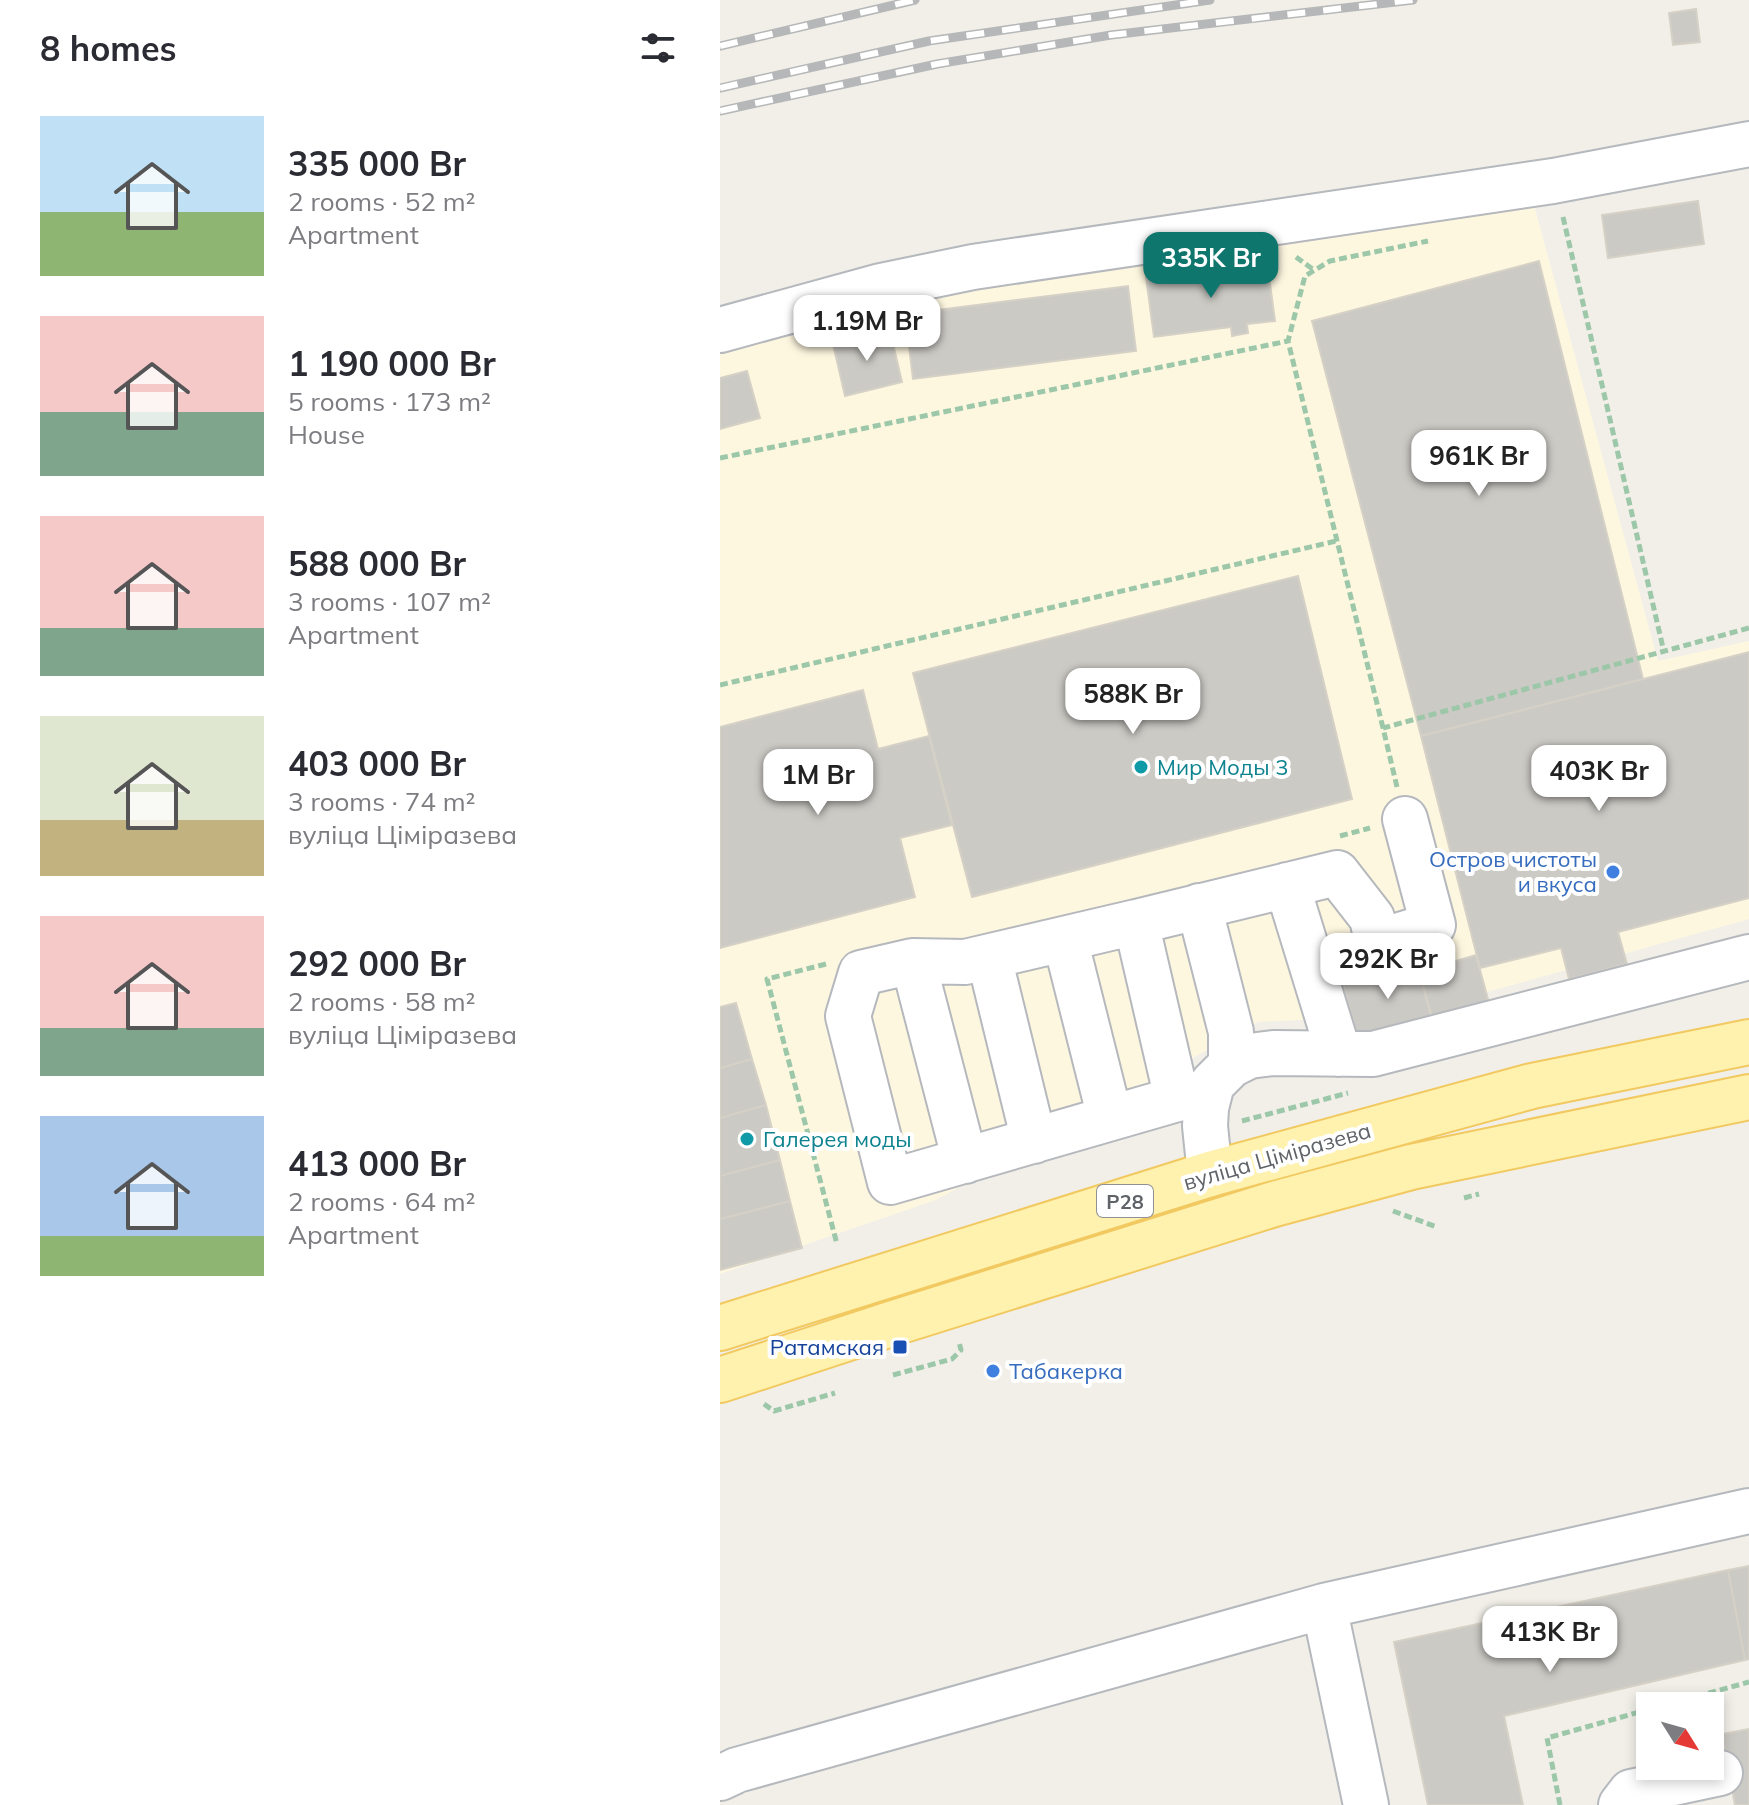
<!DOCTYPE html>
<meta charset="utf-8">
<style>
body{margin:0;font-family:Mulish,sans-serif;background:#f2f2f3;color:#2b2b33;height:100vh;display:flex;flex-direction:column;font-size:30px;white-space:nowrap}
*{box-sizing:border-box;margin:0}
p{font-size:26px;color:#7c7c81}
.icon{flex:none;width:44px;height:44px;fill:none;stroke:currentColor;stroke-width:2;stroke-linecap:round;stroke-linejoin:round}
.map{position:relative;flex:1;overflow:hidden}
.panel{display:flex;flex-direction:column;background:#fff;width:720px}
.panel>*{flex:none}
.needle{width:52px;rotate:127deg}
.controls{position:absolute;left:916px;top:1692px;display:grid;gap:16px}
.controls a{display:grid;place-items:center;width:88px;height:88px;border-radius:0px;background:#fff;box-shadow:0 4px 12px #0003;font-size:40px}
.price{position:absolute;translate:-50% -68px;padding:0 18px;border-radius:16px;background:#fff;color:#222;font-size:26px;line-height:52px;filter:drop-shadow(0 2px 4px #0008)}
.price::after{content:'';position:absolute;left:50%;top:48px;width:24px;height:18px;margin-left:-12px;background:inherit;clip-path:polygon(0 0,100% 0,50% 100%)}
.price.on{background:#0f766e;color:#fff}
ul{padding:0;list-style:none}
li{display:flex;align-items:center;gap:24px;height:200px;padding:0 40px}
li span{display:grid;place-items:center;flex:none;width:224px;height:160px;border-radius:0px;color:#555}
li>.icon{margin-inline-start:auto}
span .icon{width:96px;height:96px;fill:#fffc;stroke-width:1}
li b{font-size:34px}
h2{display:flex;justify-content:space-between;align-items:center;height:96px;padding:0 40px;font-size:34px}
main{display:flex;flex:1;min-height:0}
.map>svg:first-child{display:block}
.commercial{fill:#fef7e0}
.building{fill:#cccac5;stroke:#d6d1c6;stroke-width:2}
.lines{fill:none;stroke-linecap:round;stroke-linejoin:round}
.minor-casing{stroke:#b5b8bc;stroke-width:48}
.major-casing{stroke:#f2c960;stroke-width:48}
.path{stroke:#9cc7a9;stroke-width:5;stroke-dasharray:8 4;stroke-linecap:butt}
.minor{stroke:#fff;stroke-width:44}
.major{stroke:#fff2af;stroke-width:44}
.rail-casing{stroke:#b6b7b8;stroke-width:9}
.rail{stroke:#fff;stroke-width:6;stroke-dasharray:18;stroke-linecap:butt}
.culture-dot{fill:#0f9aa8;stroke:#fff;stroke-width:3}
.shop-dot{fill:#3f7fe0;stroke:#fff;stroke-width:3}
.transit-dot{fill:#1a4fb4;stroke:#fff;stroke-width:3}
.labels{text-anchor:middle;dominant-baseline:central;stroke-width:8;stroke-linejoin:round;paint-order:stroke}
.shield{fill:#fff;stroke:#8f9295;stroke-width:2}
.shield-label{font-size:20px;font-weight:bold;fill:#5f6368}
.culture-label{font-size:22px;fill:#0d838f;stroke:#fff;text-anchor:start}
.shop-label{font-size:22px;fill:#366cbe;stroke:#fff;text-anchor:end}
.street-label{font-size:22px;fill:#5f6368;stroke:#fff}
.transit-label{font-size:22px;fill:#164399;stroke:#fff;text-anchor:end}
</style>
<main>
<section class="panel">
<h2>8 homes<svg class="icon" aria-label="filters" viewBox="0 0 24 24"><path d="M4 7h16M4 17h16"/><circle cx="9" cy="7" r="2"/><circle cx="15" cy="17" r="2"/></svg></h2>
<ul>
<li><span style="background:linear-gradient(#bfe0f5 60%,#8fb573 0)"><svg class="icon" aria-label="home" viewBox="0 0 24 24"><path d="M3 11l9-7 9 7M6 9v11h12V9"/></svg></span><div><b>335 000 Br</b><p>2 rooms · 52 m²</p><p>Apartment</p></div></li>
<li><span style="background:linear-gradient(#f6c9c9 60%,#7fa58c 0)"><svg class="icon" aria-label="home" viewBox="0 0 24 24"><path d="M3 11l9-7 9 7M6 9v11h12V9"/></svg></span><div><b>1 190 000 Br</b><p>5 rooms · 173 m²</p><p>House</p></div></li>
<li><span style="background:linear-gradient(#f6c9c9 70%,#7fa58c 0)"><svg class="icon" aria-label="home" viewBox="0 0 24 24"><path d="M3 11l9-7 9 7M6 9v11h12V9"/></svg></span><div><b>588 000 Br</b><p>3 rooms · 107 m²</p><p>Apartment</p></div></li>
<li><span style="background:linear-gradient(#dfe7d0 65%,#c2b280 0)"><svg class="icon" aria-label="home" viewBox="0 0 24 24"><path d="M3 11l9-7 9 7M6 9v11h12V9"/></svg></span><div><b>403 000 Br</b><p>3 rooms · 74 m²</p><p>вуліца Ціміразева</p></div></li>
<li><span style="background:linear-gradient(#f6c9c9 70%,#7fa58c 0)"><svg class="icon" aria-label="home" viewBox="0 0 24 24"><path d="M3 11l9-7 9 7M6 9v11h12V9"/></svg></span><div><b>292 000 Br</b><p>2 rooms · 58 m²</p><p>вуліца Ціміразева</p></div></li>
<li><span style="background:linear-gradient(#a9c7e8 75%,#8fb573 0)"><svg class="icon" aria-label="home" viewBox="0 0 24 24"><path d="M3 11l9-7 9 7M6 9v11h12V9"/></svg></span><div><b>413 000 Br</b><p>2 rooms · 64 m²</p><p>Apartment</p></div></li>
</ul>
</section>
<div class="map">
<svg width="1029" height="1805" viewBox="0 0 1029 1805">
<rect width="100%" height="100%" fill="#f1efe8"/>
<path class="commercial" d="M814,205L938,661L1029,641V919L685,1015L538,1022L216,1200L0,1274V345L242,280Z"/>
<path class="building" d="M976,9L980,42L953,45L949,13Z
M978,201L984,244L888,258L882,215Z
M547,261L555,321L527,324L528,333L512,336L511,327L434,337L426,277Z
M819,261L923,679L701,736L592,321Z
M408,286L416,351L193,379L185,314Z
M170,331L182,382L125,396L113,344Z
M27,371L40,418L0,429V378Z
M578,576L632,799L252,897L193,673Z
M1029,652V898L898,932L907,964L849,979L841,948L760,968L701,736Z
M143,690L158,749L209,736L232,825L180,838L195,897L0,948V727Z
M756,955L769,1003L712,1020L699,972Z
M695,957L714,1024L640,1044L621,978Z
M16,1003L32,1059L0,1068V1007Z
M32,1059L46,1105L0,1118V1068Z
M46,1105L60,1160L0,1176V1118Z
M60,1160L70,1201L0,1219V1176Z
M70,1201L82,1248L0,1270V1219Z
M1029,1566V1659L1025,1660L1008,1570Z
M1008,1570L1025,1660L784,1716L803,1805H708L674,1642Z
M1029,1729V1805H1015L1002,1734Z"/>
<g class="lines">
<defs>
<path id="minor" d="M0,330L161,286L253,267L833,181L1029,144
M567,885L619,1054
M479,906L511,1032V1065
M416,922L457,1099L170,1182L128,1016L141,973L193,961L245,962Z
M416,922L617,873L652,918L657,942L713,925L685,819
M345,939L390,1118
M269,957L314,1141
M193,961L245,1161
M490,1174L485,1126L486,1108L492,1084L511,1065L529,1056L553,1053L653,1054L1029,957
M604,1606L646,1805
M0,1778L17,1770L604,1606L1029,1511
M901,1805L911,1792L1000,1773"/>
<path id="major" d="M0,1328L490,1174L812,1086L1029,1042
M0,1380L174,1323L554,1204L691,1167L1029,1097"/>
</defs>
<use href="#minor" class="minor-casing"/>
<use href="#major" class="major-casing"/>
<path class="path" d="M843,217L944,652
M576,257L594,270
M0,458L568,341
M0,685L616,541
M663,728L568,341L585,276L610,261L708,241
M677,787L663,728L1029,628
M620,836L650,828
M106,964L47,979L117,1244
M522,1121L628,1093
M744,1198L759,1194
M673,1211L717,1227
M173,1375L232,1359L241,1350L239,1342
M44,1404L54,1411L115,1393
M942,1706L1029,1682
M840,1805L827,1738L930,1709"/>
<use href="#minor" class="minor"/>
<use href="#major" class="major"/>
<defs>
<path id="rail" d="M0,46L195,0
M0,88L209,41L490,0
M0,111L217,64L391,35L693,0"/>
</defs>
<use href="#rail" class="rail-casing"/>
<use href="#rail" class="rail"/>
</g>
<g class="culture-dot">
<circle cx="421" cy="767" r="8"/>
<circle cx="27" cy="1139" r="8"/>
</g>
<g class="shop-dot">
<circle cx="893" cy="872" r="8"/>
<circle cx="273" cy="1371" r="8"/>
</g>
<rect class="transit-dot" x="172" y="1339" width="16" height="16" rx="4"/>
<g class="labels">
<rect class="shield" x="377" y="1185" width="56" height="32" rx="6"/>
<g class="shield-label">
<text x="405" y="1201">Р28</text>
</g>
<g class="culture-label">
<text x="437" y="767">Мир Моды 3</text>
<text x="43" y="1139">Галерея моды</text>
</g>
<g class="shop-label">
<text x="877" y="859">Остров чистоты<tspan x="877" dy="25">и вкуса</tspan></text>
<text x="289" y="1371" text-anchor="start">Табакерка</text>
</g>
<g class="street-label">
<text transform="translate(557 1156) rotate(-16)">вуліца Ціміразева</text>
</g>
<g class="transit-label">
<text x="164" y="1347">Ратамская</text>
</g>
</g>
</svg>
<div class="controls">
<a><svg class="needle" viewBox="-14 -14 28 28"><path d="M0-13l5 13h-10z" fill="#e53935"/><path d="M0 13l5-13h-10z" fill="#7c7c81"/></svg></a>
</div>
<b class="price on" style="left:491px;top:300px">335K Br</b>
<b class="price" style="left:147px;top:363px">1.19M Br</b>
<b class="price" style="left:759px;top:498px">961K Br</b>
<b class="price" style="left:413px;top:736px">588K Br</b>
<b class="price" style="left:879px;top:813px">403K Br</b>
<b class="price" style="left:98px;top:817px">1M Br</b>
<b class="price" style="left:668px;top:1001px">292K Br</b>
<b class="price" style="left:830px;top:1674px">413K Br</b>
</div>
</main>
